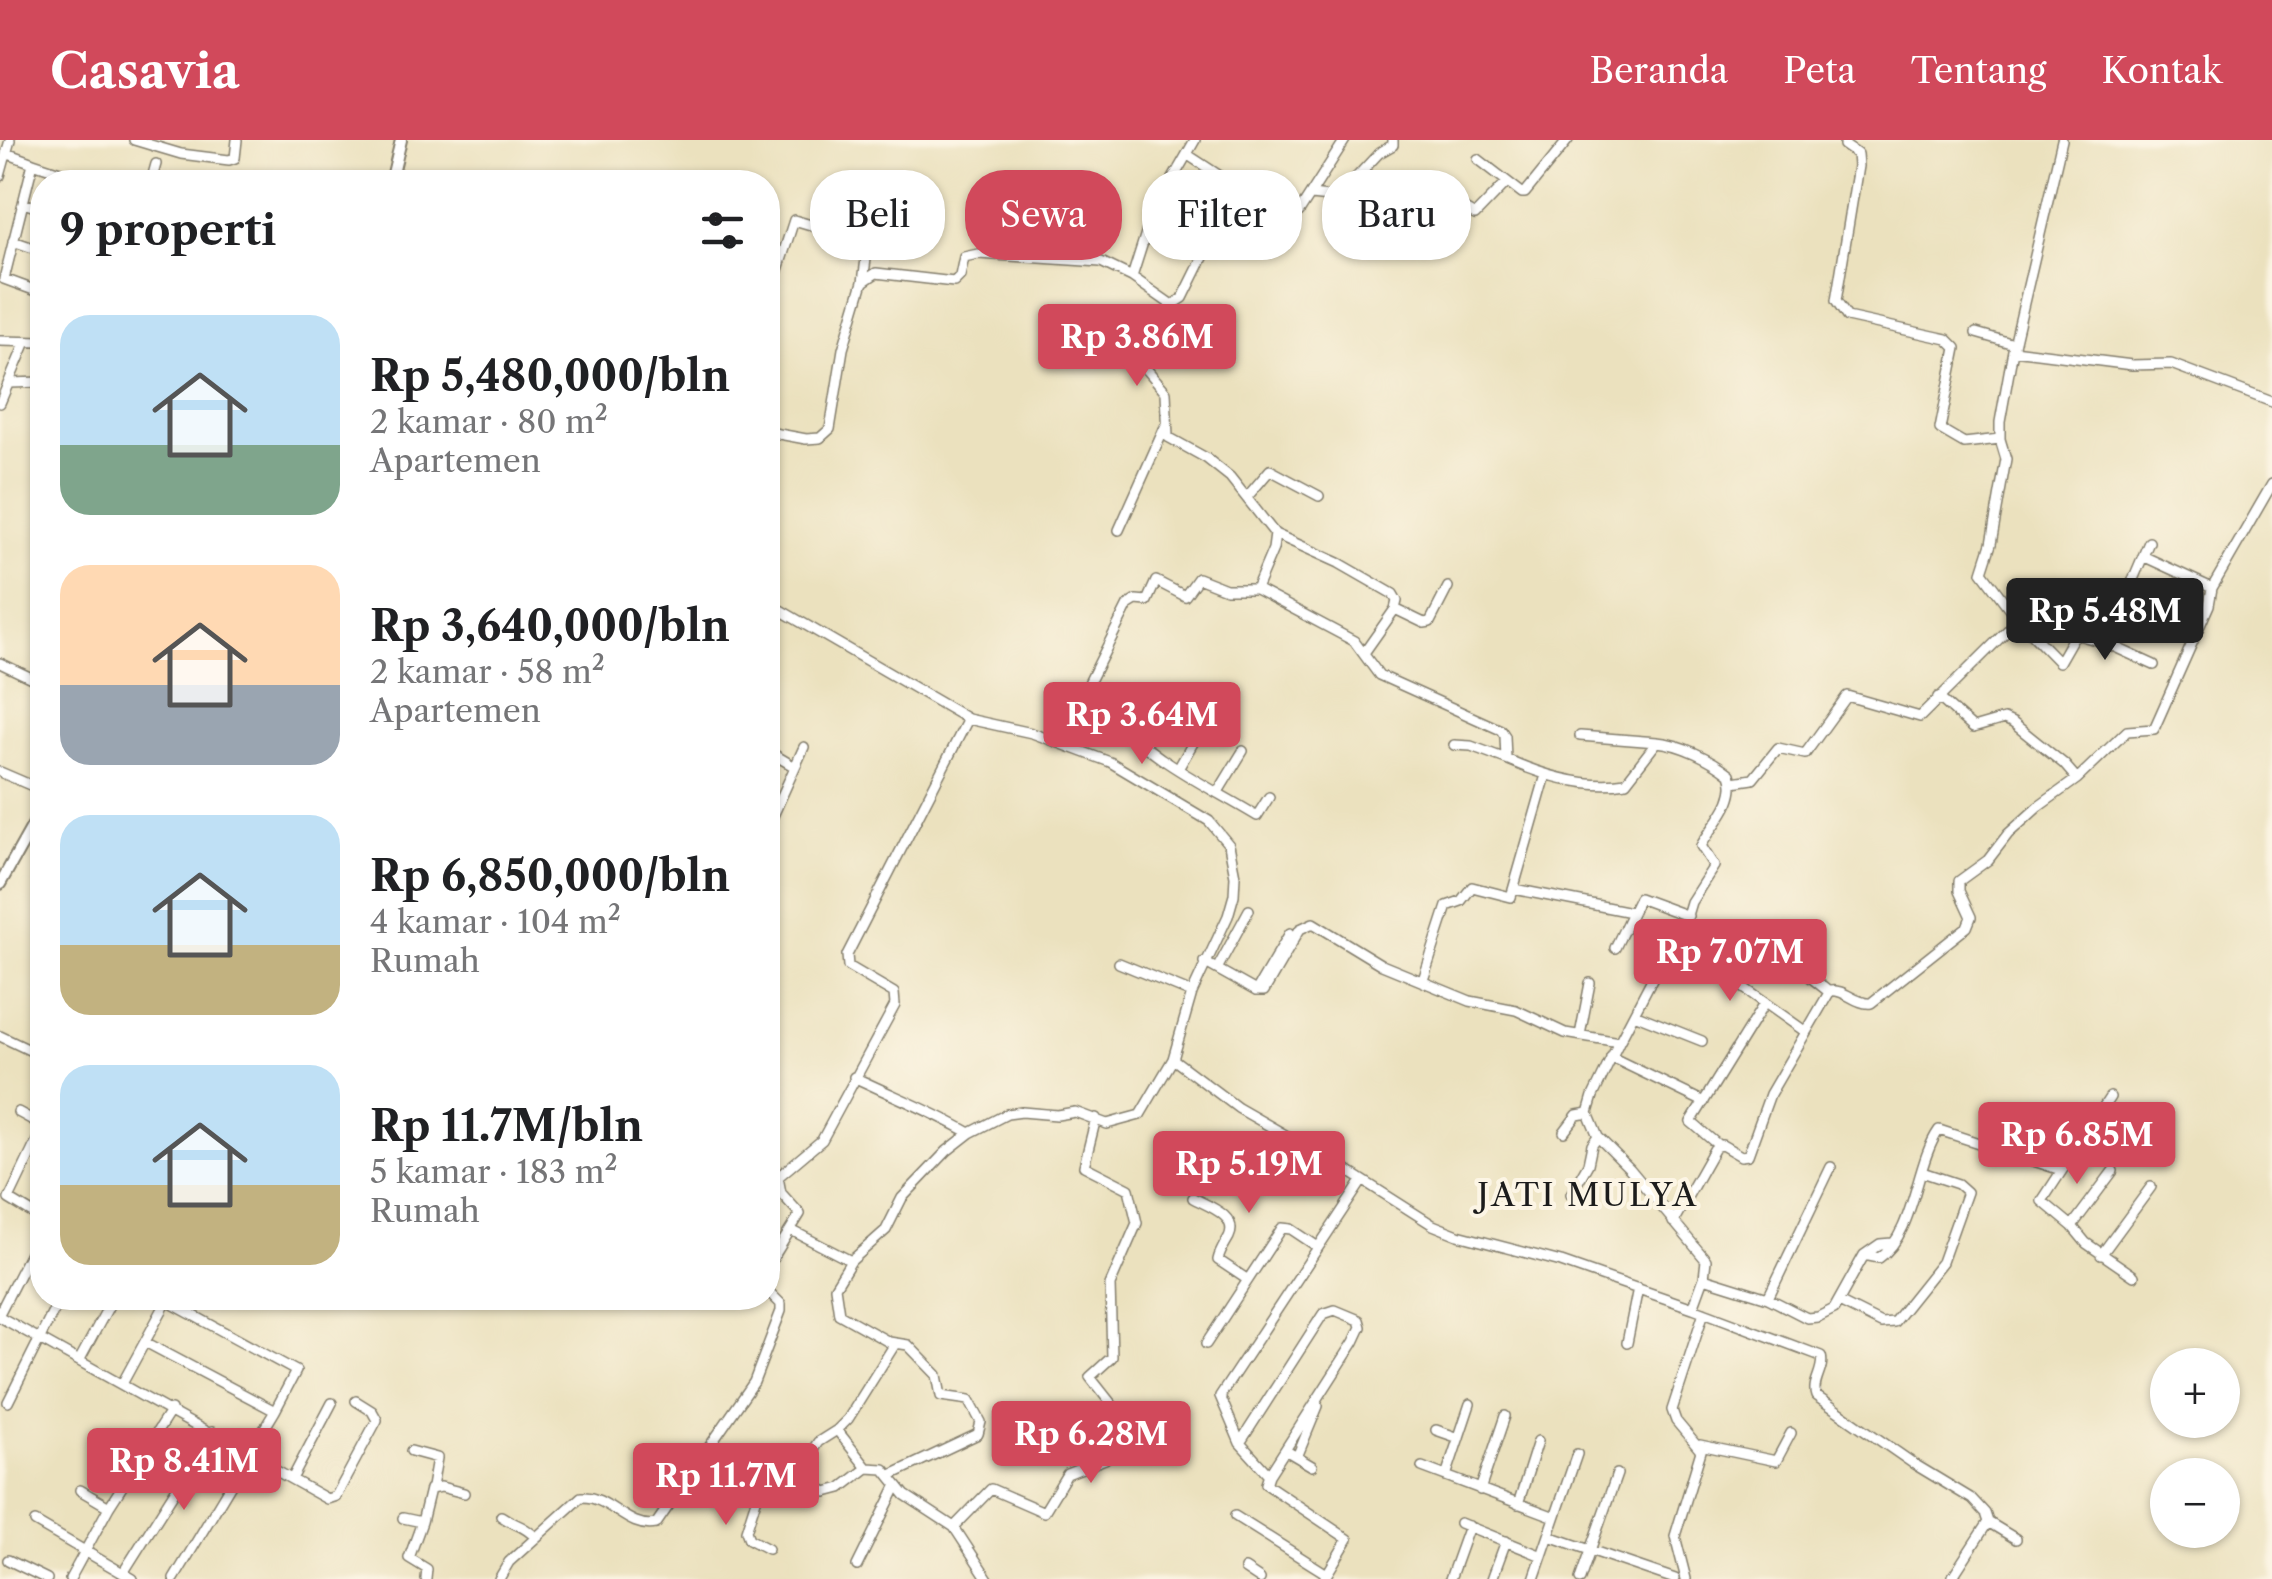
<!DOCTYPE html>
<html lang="id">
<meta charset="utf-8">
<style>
body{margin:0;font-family:"Libre Caslon Text",serif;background:#f2f2f2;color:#202124;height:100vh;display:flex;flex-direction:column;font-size:38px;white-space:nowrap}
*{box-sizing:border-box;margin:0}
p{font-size:32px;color:#757577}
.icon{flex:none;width:55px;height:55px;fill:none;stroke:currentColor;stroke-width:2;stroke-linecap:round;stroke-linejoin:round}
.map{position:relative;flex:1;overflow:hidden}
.sheet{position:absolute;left:30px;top:30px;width:750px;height:1140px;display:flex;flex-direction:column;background:#fff;border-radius:40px;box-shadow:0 2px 8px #0004}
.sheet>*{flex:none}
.top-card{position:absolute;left:810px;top:30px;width:950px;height:90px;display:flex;gap:20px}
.fabs{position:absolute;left:2150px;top:1208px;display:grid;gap:20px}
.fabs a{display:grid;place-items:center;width:90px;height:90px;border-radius:50%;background:#fff;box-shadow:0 2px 8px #0004;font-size:50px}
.price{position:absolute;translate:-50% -85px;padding:0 22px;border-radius:10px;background:#d1495b;color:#fff;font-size:32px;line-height:65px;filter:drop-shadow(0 2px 5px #0008)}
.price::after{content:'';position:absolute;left:50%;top:60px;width:30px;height:22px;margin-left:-15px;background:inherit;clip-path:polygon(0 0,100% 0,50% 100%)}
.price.current{background:#222;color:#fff}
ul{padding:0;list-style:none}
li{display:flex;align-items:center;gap:30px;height:250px;padding:0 30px}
li span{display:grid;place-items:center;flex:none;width:280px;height:200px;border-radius:30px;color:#555}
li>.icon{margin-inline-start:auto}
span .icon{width:120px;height:120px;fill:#fffc;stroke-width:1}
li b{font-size:42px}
h2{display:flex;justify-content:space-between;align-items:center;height:120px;padding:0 30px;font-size:42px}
.chip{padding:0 35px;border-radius:40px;background:#fff;box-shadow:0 2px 8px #0004;font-size:35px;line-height:90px}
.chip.current{background:#d1495b;color:#fff}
header{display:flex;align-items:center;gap:60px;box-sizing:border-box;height:140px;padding:0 50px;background:#d1495b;color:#fff}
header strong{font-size:48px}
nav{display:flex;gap:55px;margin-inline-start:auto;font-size:35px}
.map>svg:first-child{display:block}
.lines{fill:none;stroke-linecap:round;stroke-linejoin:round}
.minor-casing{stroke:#847e6d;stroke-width:12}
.tertiary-casing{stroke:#847e6d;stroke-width:14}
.minor{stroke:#fff;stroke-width:9}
.tertiary{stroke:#fff;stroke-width:10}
.labels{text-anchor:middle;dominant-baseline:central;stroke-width:8;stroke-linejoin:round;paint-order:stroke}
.quarter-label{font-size:32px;letter-spacing:2.5px;fill:#1c1c1c;stroke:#fcf5e5}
</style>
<header>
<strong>Casavia</strong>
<nav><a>Beranda</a><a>Peta</a><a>Tentang</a><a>Kontak</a></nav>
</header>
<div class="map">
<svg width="2272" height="1439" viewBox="0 0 2272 1439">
<rect width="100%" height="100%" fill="#fcf5e5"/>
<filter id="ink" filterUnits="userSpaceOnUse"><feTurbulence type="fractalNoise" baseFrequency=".01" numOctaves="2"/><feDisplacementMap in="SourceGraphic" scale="20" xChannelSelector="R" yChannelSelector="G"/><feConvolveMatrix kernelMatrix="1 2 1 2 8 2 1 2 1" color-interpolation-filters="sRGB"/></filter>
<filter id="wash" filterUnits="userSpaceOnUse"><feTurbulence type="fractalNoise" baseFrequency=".0048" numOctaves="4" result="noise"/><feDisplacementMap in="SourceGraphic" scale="40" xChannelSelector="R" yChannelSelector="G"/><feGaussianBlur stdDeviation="2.25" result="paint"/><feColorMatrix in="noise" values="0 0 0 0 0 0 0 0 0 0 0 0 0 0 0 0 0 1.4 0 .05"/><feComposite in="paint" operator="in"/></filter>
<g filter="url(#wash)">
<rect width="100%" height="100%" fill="#ebe1be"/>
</g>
<g filter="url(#ink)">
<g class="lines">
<defs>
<path id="minor" d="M134,0L181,14L229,20L235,18L237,0
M1195,0L1151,77L1132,137L1172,165L1143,225L1166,252L1168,297L1206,318L1230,337L1275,394L1273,409L1256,449L1354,501L1379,535L1501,590L1505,596L1506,619C1542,635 1585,649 1626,642L1657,602C1681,604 1711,619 1730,634C1740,660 1712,685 1701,706L1714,726L1691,762L1679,802L1653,837L1619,902L1593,956L1588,973L1598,997L1630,1029L1706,1120L1704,1138L1693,1168L1821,1216C1825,1230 1811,1242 1816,1256L1914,1324L1972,1359L1985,1373L1988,1382L2016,1399
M1845,0L1844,5L1857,14L1858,26L1836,161L1847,177L1947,199L1956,208L1940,289L1964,303L2000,299
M2062,0L2013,210L2000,282V299L2006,319L1991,404L1982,432L2018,480L2059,522L2075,494L2106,503L2149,402
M6,13L33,23L4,139L42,153
M1188,15L1246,53
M1478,19L1522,53H1525L1568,0
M33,23L90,42
M0,36L10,0
M151,42L156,24
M199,42L204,39L231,42
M1431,50L1475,75L1507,42
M1311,55L1337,58L1379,13L1393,5V0
M23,63L42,69
M13,101L42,111
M863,142L876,133L954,142L960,136L964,117L978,114L1101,122L1132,137
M768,161L794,80L838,93L869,96L863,142L843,209L830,289L820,298L806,299L768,292
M1172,165L1183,158L1228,67L1251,50L1290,72H1299L1345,0
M1976,193L2014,204
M0,201L42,202
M2013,210L2132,225L2171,224L2272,262
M10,243L42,242
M0,263L25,204
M1247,357L1270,330L1319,356
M1119,390L1165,287
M1275,394L1339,423L1393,454L1397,461L1395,469
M2145,417L2212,448
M768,463L968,579L847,815L848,826L894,853L895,865L822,1000L778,1037L781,1053L800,1074L768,1126
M2106,503L2154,525
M1364,513L1395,469L1424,483L1430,482L1448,447
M0,523L42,543
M1086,549L1128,465L1136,460L1147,461L1156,441L1185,456L1198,438L1226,449H1256
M1106,582L1123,553
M1580,596L1657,602
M1061,603L1071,578C1109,577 1133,598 1162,619C1192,640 1226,657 1257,676L1269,657
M1145,605L1162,576
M1454,605L1471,606L1506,619
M768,611L795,627
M1178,629L1201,589L1200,574
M768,630L775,616
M0,632L42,650
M2077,639L2127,591L2154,589L2209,465L2212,448L2272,344
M1733,642L1753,639L1778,608L1805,614L1847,556L1920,577L2018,480
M1218,652L1243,611
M768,687L804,607
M1514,749L1631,772
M1750,789L1829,852
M1679,802L1806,892
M1615,808L1639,758L1688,776
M1204,822L1256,851H1264L1300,789L1313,783L1382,825L1470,861L1516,870L1565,893L1619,902
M1119,823L1192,853
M1217,829L1249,770
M1423,840L1447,766L1461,761L1472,747L1511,757L1546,635
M1256,851L1290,793
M1634,874L1702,901
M1580,895L1590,843
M0,896L42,916
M1611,917L1704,962
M1173,919L1238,968L1345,1029L1433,1085L1458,1095L1561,1122L1693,1168
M854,937C893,956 932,971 970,993
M2110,957L2042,1061L2072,1086L2086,1103L2134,1136
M18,972L42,985
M2055,978L2088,990
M42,990L9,1059L42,1079
M1564,992L1577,975L1588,973
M1718,1005L1691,982L1764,864
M1571,1054L1588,1024L1592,1005L1598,997
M1193,1058C1208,1066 1239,1076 1229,1097C1224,1106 1220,1111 1218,1120L1248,1140
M1673,1082L1716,1006L1722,1005L1741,1016L1748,1015L1770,954L1830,851C1844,848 1856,865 1871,863L1967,787L1971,777L1959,751V741L1988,720L2008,694L2038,667L2077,639L2064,624L2013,583L2004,579L1973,588L1938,557
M2072,1086L2113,1031
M791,1090L851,1121
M1864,1115L1880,1104L1892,1103
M2101,1115L2151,1047
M1704,1138L1768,1158L1807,1178L1818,1177L1834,1169L1864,1115L1879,1118C1915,1094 1915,1024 1939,990L2061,1030
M1768,1158L1831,1027
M1839,1162L1881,1183L1894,1182L1942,1122L1967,1052L1958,1044L1922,1032
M0,1172L42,1090
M0,1177L327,1359L336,1356L377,1280L372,1271L356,1261
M145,1202L275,1271
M1627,1203L1638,1148
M1206,1204L1282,1088L1291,1089L1318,1107
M79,1221L113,1158
M122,1244L167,1161L296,1231L275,1271L174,1439
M8,1262L60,1158
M837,1290L867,1328
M1436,1290L1459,1298
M1240,1303L1323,1174L1335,1170L1359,1180L1361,1187L1354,1202L1269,1335
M1700,1305L1776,1321L1791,1293
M707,1310L761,1344L766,1345L785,1324L826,1352L841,1348L867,1328L884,1329L905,1355L954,1387L988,1439
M1285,1310L1312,1326
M411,1311L437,1318L432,1347
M1297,1317L1318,1266
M1422,1327L1555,1377
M798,1333L818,1302L837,1290L848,1279L895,1204
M891,1335L978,1294L981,1282L969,1260L941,1256L937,1235L908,1205L889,1202L839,1174L835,1147L851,1121L886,1090L902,1058L947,1011L970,993L1007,974L1022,972L1057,975L1075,972L1107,984L1140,975L1173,919L1192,853L1228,776L1234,755L1235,736L1229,705L1209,681L1110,622L1032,593L968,579
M1446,1336L1470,1264
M292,1339L332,1263
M761,1344L746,1391L749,1399L768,1409
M80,1350L109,1367
M1480,1350L1505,1276
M1518,1364L1538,1301
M501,1376C515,1386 523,1384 535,1397
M1235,1376L1327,1434
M403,1378L422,1382L409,1418L427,1429L426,1439
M35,1382L133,1439
M422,1382L430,1349L441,1347L464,1353
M1460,1383L1542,1416
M954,1387L991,1349L1044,1372L1067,1334L1105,1319L1136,1295L1090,1237L1112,1217L1110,1145L1137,1083L1129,1049L1084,1026L1096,978
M1549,1396L1675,1439
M8,1420L47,1439
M857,1426L896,1347
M1245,1429L1260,1439
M123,1433L212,1292
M70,1439L109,1367L171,1270
M499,1439L509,1422L581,1357C609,1355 627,1390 656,1384L754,1242L781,1171V1164L768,1151
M1324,1439L1348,1399L1266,1344L1269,1335L1240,1303L1220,1256L1362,1041
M1450,1439L1469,1386
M1492,1439L1506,1401
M1534,1439L1577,1314
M1580,1439L1617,1334
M1686,1439L1675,1396L1701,1311L1676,1281L1672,1270L1704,1172
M1957,1439L1953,1436L1988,1382"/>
<path id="tertiary" d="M391,42L401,0
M0,744L42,669"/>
</defs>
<use href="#minor" class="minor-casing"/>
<use href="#tertiary" class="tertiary-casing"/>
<use href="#minor" class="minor"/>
<use href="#tertiary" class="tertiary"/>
</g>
</g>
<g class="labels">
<g class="quarter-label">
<text x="1588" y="1054">JATI MULYA</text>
</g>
</g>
</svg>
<div class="fabs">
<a>+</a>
<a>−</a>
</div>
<b class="price" style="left:1137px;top:249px">Rp 3.86M</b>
<b class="price current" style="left:2105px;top:523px">Rp 5.48M</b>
<b class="price" style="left:1142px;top:627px">Rp 3.64M</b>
<b class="price" style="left:1730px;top:864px">Rp 7.07M</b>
<b class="price" style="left:2077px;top:1047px">Rp 6.85M</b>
<b class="price" style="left:1249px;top:1076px">Rp 5.19M</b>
<b class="price" style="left:1091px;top:1346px">Rp 6.28M</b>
<b class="price" style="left:184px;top:1373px">Rp 8.41M</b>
<b class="price" style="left:726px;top:1388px">Rp 11.7M</b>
<div class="top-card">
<a class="chip">Beli</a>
<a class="chip current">Sewa</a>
<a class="chip">Filter</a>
<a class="chip">Baru</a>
</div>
<section class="sheet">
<h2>9 properti<svg class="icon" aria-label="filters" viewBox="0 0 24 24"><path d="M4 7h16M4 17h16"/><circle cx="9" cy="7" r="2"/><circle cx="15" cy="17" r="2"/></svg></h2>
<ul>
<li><span style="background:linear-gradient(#bfe0f5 65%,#7fa58c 0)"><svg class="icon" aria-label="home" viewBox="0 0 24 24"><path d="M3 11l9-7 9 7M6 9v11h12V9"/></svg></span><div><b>Rp 5,480,000/bln</b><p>2 kamar · 80 m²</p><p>Apartemen</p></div></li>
<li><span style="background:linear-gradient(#ffd9b3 60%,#9aa5b1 0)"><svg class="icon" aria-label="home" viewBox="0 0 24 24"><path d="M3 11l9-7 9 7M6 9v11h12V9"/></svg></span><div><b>Rp 3,640,000/bln</b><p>2 kamar · 58 m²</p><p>Apartemen</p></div></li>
<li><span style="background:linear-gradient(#bfe0f5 65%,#c2b280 0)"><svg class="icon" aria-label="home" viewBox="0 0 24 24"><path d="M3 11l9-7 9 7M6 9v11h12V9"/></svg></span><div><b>Rp 6,850,000/bln</b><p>4 kamar · 104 m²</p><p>Rumah</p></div></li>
<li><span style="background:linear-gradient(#bfe0f5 60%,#c2b280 0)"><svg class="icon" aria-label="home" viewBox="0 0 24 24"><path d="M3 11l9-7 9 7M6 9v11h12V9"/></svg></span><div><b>Rp 11.7M/bln</b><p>5 kamar · 183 m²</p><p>Rumah</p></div></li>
</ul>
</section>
</div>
